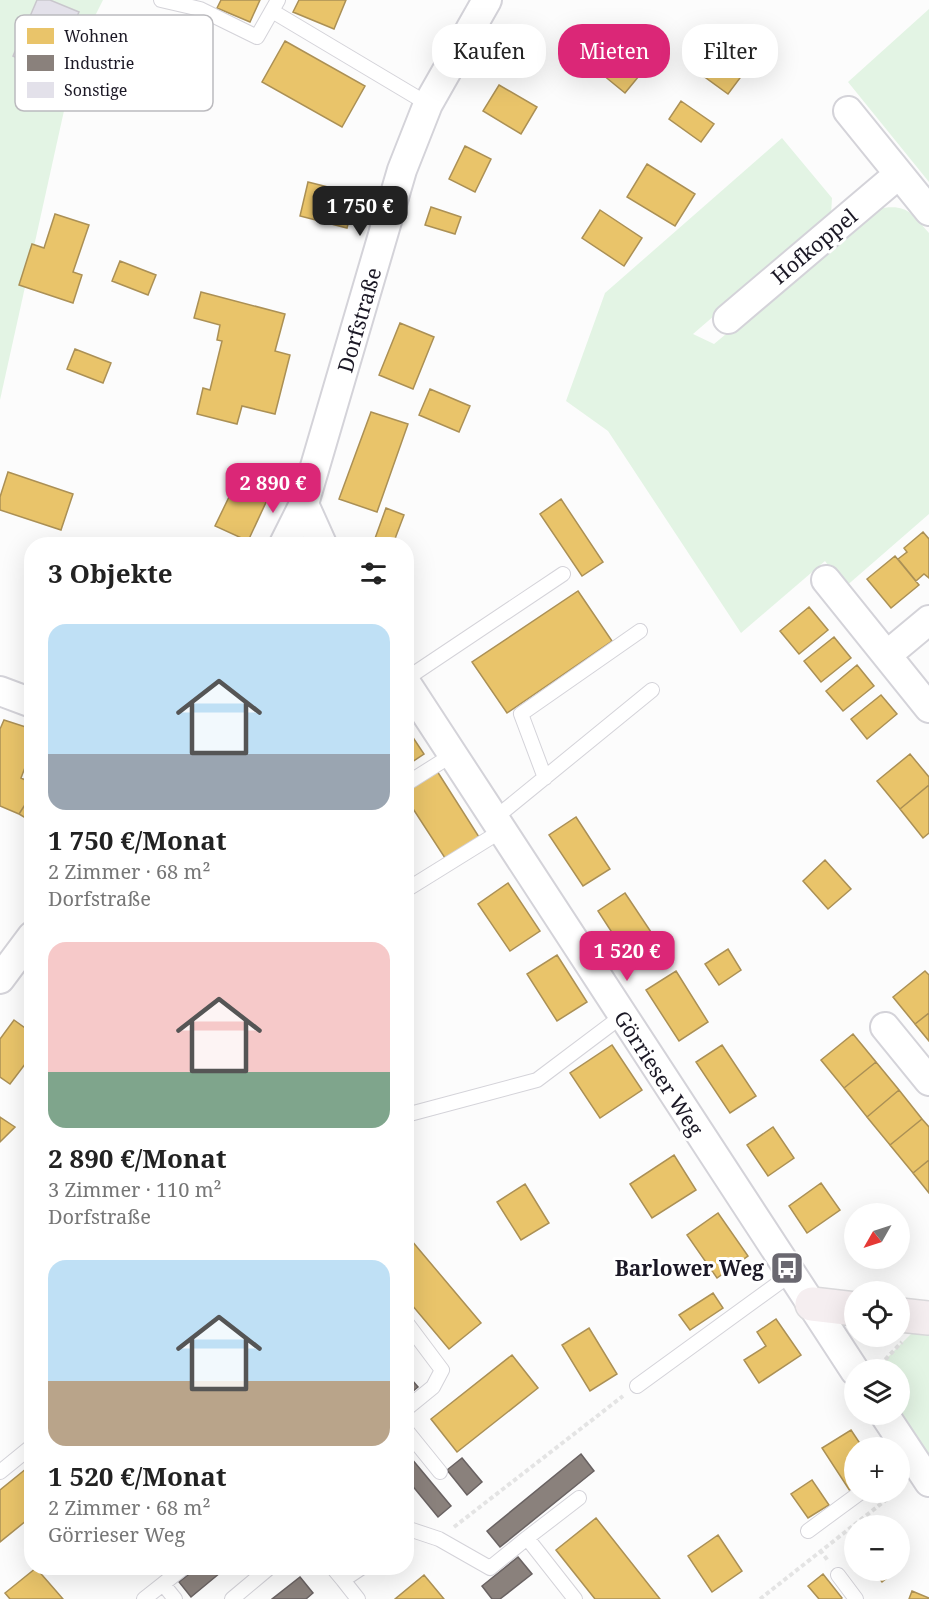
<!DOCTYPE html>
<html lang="de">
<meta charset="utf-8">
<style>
body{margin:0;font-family:"Noto Serif",serif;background:#f6f6f6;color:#222;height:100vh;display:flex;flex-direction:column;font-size:22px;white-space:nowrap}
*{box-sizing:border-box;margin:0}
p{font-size:20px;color:#767676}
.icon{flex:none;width:33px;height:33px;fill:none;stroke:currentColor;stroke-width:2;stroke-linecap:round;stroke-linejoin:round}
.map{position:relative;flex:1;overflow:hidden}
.drawer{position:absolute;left:24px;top:537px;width:390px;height:1038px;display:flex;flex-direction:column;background:#fff;border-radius:24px;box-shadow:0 6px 24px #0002}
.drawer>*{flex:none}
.top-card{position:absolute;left:432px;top:24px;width:406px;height:54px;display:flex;gap:12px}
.needle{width:39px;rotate:231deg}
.fabs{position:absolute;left:844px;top:1203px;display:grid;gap:12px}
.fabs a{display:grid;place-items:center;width:66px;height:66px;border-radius:50%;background:#fff;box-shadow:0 6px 24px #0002;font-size:30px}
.price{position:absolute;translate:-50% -51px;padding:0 14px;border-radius:12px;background:#db2777;color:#fff;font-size:20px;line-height:39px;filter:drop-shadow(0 2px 3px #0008)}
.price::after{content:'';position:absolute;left:50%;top:36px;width:18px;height:14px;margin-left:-9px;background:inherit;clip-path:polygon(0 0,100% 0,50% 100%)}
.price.selected{background:#222;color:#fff}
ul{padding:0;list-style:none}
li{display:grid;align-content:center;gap:12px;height:318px;padding:0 24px}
li span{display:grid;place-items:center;height:186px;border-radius:18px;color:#555}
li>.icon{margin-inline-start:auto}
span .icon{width:108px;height:108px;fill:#fffc;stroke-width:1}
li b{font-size:26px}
h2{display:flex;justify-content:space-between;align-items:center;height:72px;padding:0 24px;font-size:26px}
.pill{padding:0 21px;border-radius:24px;background:#fff;box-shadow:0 6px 24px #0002;font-size:21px;line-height:54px}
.pill.selected{background:#db2777;color:#fff}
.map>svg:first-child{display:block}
.green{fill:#e3f4e4}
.homes{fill:#e9c46a;stroke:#ab9055;stroke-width:1.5}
.industry{fill:#8a817c;stroke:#696262;stroke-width:1.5}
.building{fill:#e3e1ea;stroke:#c9c7cd;stroke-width:1.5}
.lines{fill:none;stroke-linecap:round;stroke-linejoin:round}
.lane-casing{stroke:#d4d3d9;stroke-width:16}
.street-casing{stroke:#d4d3d9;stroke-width:32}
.highway-casing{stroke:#dad9db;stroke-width:36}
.path{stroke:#e4e4e4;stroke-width:4;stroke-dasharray:4.5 3;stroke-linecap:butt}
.lane{stroke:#fff;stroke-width:14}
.street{stroke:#fff;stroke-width:28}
.highway{stroke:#f5eef0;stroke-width:33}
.labels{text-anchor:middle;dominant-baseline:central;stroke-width:6;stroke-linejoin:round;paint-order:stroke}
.street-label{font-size:21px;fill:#1b1825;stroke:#fff}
.poi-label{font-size:21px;font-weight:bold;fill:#1b1825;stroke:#fff;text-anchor:end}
.key{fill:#fff;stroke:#bbbabe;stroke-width:1.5}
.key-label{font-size:16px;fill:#1b1825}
</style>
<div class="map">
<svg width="929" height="1599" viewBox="0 0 929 1599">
<rect width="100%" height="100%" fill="#fcfcfc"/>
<path class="green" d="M0,0H103L77,52L0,400Z
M929,9V182L848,82Z
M782,138L832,198L831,215L693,334L714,344L877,209C906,203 911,212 929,233V514L844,588L825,561L741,633L608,431L566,401L605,293Z
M927,1318H929V1482L900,1414V1370H875Z"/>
<path class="homes" d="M221,0H260L250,22L217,8Z
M299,0H346L334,29L293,12Z
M285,41L365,86L342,127L262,82Z
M726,43L752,62L728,94L702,75Z
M626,47L648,65L625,93L603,75Z
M499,85L537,107L521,134L483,111Z
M681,101L714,124L701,142L669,119Z
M465,146L491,159L475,192L449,179Z
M647,164L695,194L675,226L627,197Z
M308,182L356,194L347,228L300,216Z
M431,207L461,217L455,234L425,225Z
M600,210L642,238L624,266L582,238Z
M55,214L89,225L73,272L82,275L73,303L19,285L32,244L44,248Z
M120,261L156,275L148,295L112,281Z
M201,292L285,314L275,351L290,355L275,414L242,406L237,424L197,414L203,388L210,390L222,341L217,340L220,325L194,318Z
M400,323L434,337L413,389L379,375Z
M75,349L111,363L103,383L67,369Z
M430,389L470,406L459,432L419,415Z
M371,412L408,424L377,512L339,499Z
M243,468L275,483L248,541L215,526Z
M8,472L73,494L61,530L0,510V497Z
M561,499L603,562L582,576L540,514Z
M386,508L404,515L393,544H373Z
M923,532L929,539V578L924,574L916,581L898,559L907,552L904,548Z
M895,556L919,585L891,608L867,579Z
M578,591L612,641L507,713L472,662Z
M809,607L828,630L799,654L780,631Z
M834,637L851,658L821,682L804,661Z
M857,665L874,686L843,711L826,691Z
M881,695L897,714L867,739L851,719Z
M4,720L32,729V749L21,778L32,783V794L19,814L0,806V729Z
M406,727L424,754L406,766Z
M910,754L929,777V785L900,809L877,781Z
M437,771L479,837L445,858L406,798V791Z
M929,785V833L923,838L900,809Z
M32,794V822L19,814Z
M576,817L610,869L583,886L549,835Z
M825,860L851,889L828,909L803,881Z
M508,883L540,931L510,951L478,904Z
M625,893L661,947L633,965L598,911Z
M728,949L741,970L719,985L705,964Z
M557,955L587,1002L557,1021L527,974Z
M676,971L708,1022L679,1041L646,990Z
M925,971L929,975V1013L915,1024L893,997Z
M929,1013V1041L915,1024Z
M14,1020L32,1033V1055L10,1084L0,1077V1039Z
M853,1034L876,1062L844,1088L821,1060Z
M612,1045L642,1090L600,1118L570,1073Z
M722,1045L756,1096L730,1113L696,1062Z
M876,1062L899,1090L867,1117L844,1088Z
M899,1090L922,1119L890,1145L867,1117Z
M0,1117L15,1127L0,1142Z
M922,1119L929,1127V1160L913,1173L890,1145Z
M773,1127L794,1158L768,1176L747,1145Z
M674,1155L696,1190L652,1218L630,1184Z
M929,1160V1193L913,1173Z
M821,1183L840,1210L807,1233L789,1206Z
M525,1184L549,1223L521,1240L497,1202Z
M718,1213L748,1256L717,1278L687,1235Z
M406,1234L481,1323L449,1349L406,1298Z
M713,1293L723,1308L690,1330L679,1315Z
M776,1319L801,1355L759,1383L744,1360L766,1346L757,1332Z
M589,1328L617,1374L590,1391L562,1345Z
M512,1355L538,1388L457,1452L431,1419Z
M851,1430L863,1448H855V1488L850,1491L822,1448Z
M32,1464V1516L0,1542V1490Z
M812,1480L829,1505L808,1518L791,1494Z
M596,1518L660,1599H595L556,1550Z
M718,1535L742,1571L712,1592L688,1556Z
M36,1568L63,1599H10L5,1593Z
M873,1570H897L882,1582Z
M823,1574L842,1598L841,1599H819L808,1586Z
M424,1575L444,1599H395Z
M912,1591L929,1598V1599H909Z"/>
<path class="industry" d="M406,1373L418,1387L406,1397Z
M406,1452L451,1506L438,1517L406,1478Z
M581,1454L594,1471L500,1547L487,1531Z
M462,1458L482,1482L467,1495L447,1470Z
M518,1557L532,1574L500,1599H492L482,1586Z
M197,1568H216L220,1573L191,1597L179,1582Z
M300,1577L313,1593L306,1599H272Z"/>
<path class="building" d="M37,0H50L79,12L52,74L13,56Z"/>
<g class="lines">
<defs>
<path id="lane" d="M161,0L200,9L257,37L278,0
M272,11L428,104
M406,679L563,574
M545,778L521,714L640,631
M406,784L452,755
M494,819L652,690
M406,890L501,831
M406,1115L537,1080L622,1016
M406,1322L442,1370L433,1387L406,1409
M637,1386L791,1274
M406,1430L440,1472
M0,1472L32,1446
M412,1530L439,1539L490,1568L527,1538L575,1599
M808,1531L861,1492
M527,1538L579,1498
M333,1568L343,1580L361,1568
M838,1575L856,1599
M343,1580L358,1599
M163,1584L183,1568
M144,1599L163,1584L175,1599
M232,1599L269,1568"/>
<path id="street" d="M848,111L929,211
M728,319L899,174
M304,504L322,544
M284,544L304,504L402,170L428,104L487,0
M826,580L929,708
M887,655L929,620
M406,683L855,1371
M0,691L32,703
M0,979L32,936
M885,1027L929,1081
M884,1414L929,1482"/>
<path id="highway" d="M812,1304L855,1309
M900,1315L929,1318"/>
</defs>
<use href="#lane" class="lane-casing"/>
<use href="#street" class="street-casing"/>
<use href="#highway" class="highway-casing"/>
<path class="path" d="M873,1287L889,1288
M880,1365L902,1342
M454,1527L623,1396
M820,1550L829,1562
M760,1599L896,1492"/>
<use href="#lane" class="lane"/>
<use href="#street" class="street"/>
<use href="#highway" class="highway"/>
</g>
<defs>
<symbol id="bus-square" viewBox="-11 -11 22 22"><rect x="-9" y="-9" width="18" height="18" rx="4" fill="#6a6870" stroke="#fff"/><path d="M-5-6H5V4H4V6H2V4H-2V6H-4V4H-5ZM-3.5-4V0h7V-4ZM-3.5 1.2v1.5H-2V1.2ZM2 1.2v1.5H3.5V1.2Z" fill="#fff"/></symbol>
</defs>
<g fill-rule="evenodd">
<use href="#bus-square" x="768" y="1249" width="38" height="38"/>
</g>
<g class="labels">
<g class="street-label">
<text transform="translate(814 246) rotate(-40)">Hofkoppel</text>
<text transform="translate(359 320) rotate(-74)">Dorfstraße</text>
<text transform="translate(659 1073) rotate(57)">Görrieser Weg</text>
</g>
<g class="poi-label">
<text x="764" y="1268">Barlower Weg</text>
</g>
</g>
<rect x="15" y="15" width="198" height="96" rx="9" class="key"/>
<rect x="27" y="28" width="27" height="16" fill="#e9c46a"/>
<rect x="27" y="55" width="27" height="16" fill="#8a817c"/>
<rect x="27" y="82" width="27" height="16" fill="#e3e1ea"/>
<g class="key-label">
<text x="64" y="42">Wohnen</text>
<text x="64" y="69">Industrie</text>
<text x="64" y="96">Sonstige</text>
</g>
</svg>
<div class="fabs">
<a><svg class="needle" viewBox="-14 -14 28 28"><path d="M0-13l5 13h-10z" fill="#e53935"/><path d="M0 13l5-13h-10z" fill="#767676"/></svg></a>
<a><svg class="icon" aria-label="locate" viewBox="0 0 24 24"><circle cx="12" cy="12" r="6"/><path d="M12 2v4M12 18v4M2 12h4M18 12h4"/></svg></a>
<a><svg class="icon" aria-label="layers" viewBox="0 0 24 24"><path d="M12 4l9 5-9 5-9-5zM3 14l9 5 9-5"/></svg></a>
<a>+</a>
<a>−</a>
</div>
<b class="price selected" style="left:360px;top:237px">1 750 €</b>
<b class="price" style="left:273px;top:514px">2 890 €</b>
<b class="price" style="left:627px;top:982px">1 520 €</b>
<div class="top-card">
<a class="pill">Kaufen</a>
<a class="pill selected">Mieten</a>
<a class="pill">Filter</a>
</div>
<section class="drawer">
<h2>3 Objekte<svg class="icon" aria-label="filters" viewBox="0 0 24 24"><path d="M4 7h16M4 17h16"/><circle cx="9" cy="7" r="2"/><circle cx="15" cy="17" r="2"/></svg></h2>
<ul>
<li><span style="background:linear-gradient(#bfe0f5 70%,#9aa5b1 0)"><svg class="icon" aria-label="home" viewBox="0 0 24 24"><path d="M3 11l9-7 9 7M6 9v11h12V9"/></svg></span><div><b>1 750 €/Monat</b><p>2 Zimmer · 68 m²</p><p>Dorfstraße</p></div></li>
<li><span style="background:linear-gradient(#f6c9c9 70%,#7fa58c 0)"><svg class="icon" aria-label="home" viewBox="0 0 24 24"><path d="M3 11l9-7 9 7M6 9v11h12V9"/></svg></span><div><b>2 890 €/Monat</b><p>3 Zimmer · 110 m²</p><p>Dorfstraße</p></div></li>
<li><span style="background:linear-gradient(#bfe0f5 65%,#b9a48a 0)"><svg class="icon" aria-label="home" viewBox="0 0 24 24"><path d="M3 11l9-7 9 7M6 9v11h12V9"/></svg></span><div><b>1 520 €/Monat</b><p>2 Zimmer · 68 m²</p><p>Görrieser Weg</p></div></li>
</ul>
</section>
</div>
